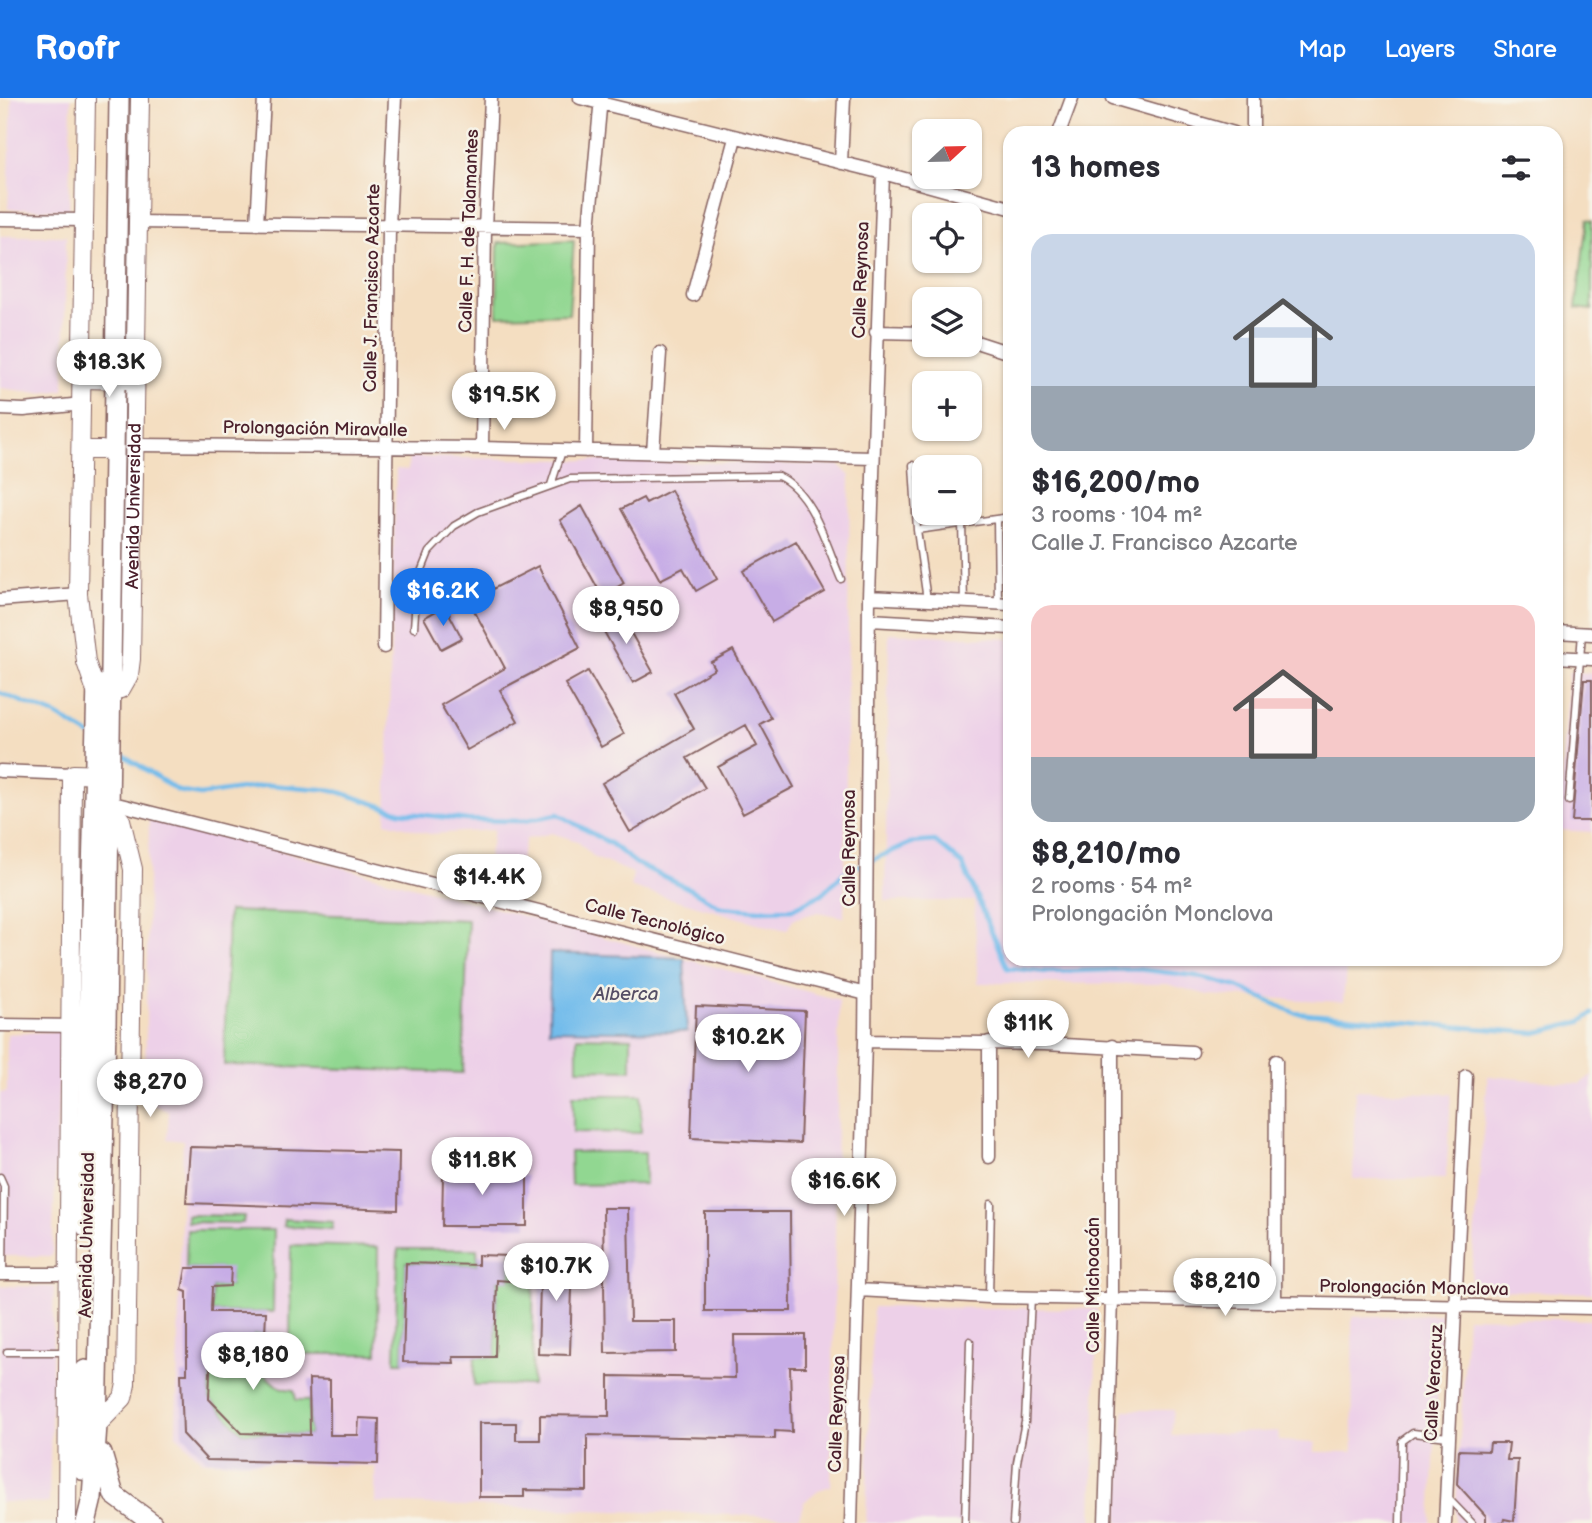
<!DOCTYPE html>
<meta charset="utf-8">
<style>
body{margin:0;font-family:"Balsamiq Sans",sans-serif;background:#f7f7f7;color:#2b2b33;height:100vh;display:flex;flex-direction:column;font-size:26px;white-space:nowrap}
*{box-sizing:border-box;margin:0}
p{font-size:23px;color:#7c7c81}
.icon{flex:none;width:38px;height:38px;fill:none;stroke:currentColor;stroke-width:2;stroke-linecap:round;stroke-linejoin:round}
.map{position:relative;flex:1;overflow:hidden}
.side{position:absolute;left:1003px;top:28px;width:560px;height:840px;display:flex;flex-direction:column;background:#fff;border-radius:21px;box-shadow:0 2px 5px #0004}
.side>*{flex:none}
.needle{width:46px;rotate:68deg}
.buttons{position:absolute;left:912px;top:21px;display:grid;gap:14px}
.buttons a{display:grid;place-items:center;width:70px;height:70px;border-radius:14px;background:#fff;box-shadow:0 2px 5px #0004;font-size:35px}
.price{position:absolute;translate:-50% -60px;padding:0 16px;border-radius:24px;background:#fff;color:#222;font-size:23px;line-height:46px;filter:drop-shadow(0 2px 4px #0008)}
.price::after{content:'';position:absolute;left:50%;top:42px;width:21px;height:16px;margin-left:-10px;background:inherit;clip-path:polygon(0 0,100% 0,50% 100%)}
.price.current{background:#1a73e8;color:#fff}
ul{padding:0;list-style:none}
li{display:grid;align-content:center;gap:14px;height:371px;padding:0 28px}
li span{display:grid;place-items:center;height:217px;border-radius:21px;color:#555}
li>.icon{margin-inline-start:auto}
span .icon{width:126px;height:126px;fill:#fffc;stroke-width:1}
li b{font-size:30px}
h2{display:flex;justify-content:space-between;align-items:center;height:84px;padding:0 28px;font-size:30px}
header{display:flex;align-items:center;gap:42px;box-sizing:border-box;height:98px;padding:0 35px;background:#1a73e8;color:#fff}
header strong{font-size:33px}
nav{display:flex;gap:38px;margin-inline-start:auto;font-size:24px}
.map>svg:first-child{display:block}
.built{fill:#edd0e8}
.green{fill:#91d791;stroke:#6e7b5e;stroke-width:2}
.water{fill:#72bceb;stroke:#5e6e8b;stroke-width:2}
.lines{fill:none;stroke-linecap:round;stroke-linejoin:round}
.stream{stroke:#72bceb;stroke-width:4.5}
.building{fill:#c7ade6}
.lane-casing{stroke:#866260;stroke-width:9}
.street-casing{stroke:#866260;stroke-width:15}
.secondary-casing{stroke:#866260;stroke-width:20}
.primary-casing{stroke:#866260;stroke-width:22}
.lane{stroke:#fff;stroke-width:6}
.street{stroke:#fff;stroke-width:12}
.secondary{stroke:#fff;stroke-width:18}
.primary{stroke:#fff;stroke-width:19}
.labels{text-anchor:middle;dominant-baseline:central;stroke-width:5;stroke-linejoin:round;paint-order:stroke}
.street-label{font-size:18px;fill:#4a1f2b;stroke:#f7f3e8}
.water-label{font-size:19px;font-style:italic;fill:#564e65;stroke:#f7f3e8}
</style>
<header>
<strong>Roofr</strong>
<nav><a>Map</a><a>Layers</a><a>Share</a></nav>
</header>
<div class="map">
<svg width="1592" height="1425" viewBox="0 0 1592 1425">
<rect width="100%" height="100%" fill="#f7f3e8"/>
<filter id="ink" filterUnits="userSpaceOnUse"><feTurbulence type="fractalNoise" baseFrequency=".0143" numOctaves="2"/><feDisplacementMap in="SourceGraphic" scale="14" xChannelSelector="R" yChannelSelector="G"/><feConvolveMatrix kernelMatrix="1 2 1 2 8 2 1 2 1" color-interpolation-filters="sRGB"/></filter>
<filter id="wash" filterUnits="userSpaceOnUse"><feTurbulence type="fractalNoise" baseFrequency=".00686" numOctaves="4" result="noise"/><feDisplacementMap in="SourceGraphic" scale="28" xChannelSelector="R" yChannelSelector="G"/><feGaussianBlur stdDeviation="1.57" result="paint"/><feColorMatrix in="noise" values="0 0 0 0 0 0 0 0 0 0 0 0 0 0 0 0 0 1.4 0 .05"/><feComposite in="paint" operator="in"/></filter>
<g filter="url(#wash)">
<rect width="100%" height="100%" fill="#f4dec1"/>
<path class="built" d="M12,0H71L69,112L8,111Z
M0,138H66L64,292L40,295L0,290Z
M409,359L839,367L850,378L844,819L818,814L793,821L787,832L764,827L631,789L633,775L595,760L577,743L552,735L526,741L510,797L481,794L494,732L430,736L386,724L396,371L408,372Z
M889,535L1010,541V861H1347L1343,904L1208,897L1167,886L978,885L974,803H885Z
M1569,574L1592,575V734L1559,732Z
M149,718L839,902L831,1388L818,1392L804,1404L799,1419L375,1405V1368L203,1363L176,1337L183,1043L167,1041L169,1014L145,1002Z
M61,933L52,1158H0V995L7,994V936Z
M1592,977V1195L1470,1191L1488,978L1580,986Z
M1355,992L1451,996L1446,1081H1353Z
M0,1188L54,1189L49,1405L0,1404Z
M873,1209L1097,1211L1092,1425H866Z
M1441,1216L1431,1425H1118L1124,1312H1174L1171,1338L1278,1333L1279,1343L1316,1345L1314,1354H1353L1352,1219Z
M1467,1219L1592,1222V1425H1455Z"/>
<path class="green" d="M1587,122L1592,123V212L1576,210Z
M574,142L569,216L497,218L498,145Z
M228,813L468,822L463,975L224,967Z
M577,939L631,940V972L577,971Z
M573,997H641V1035L573,1034Z
M570,1054H645V1086L571,1087Z
M187,1117L244,1118L243,1125L187,1124Z
M284,1121L333,1124L332,1131L283,1128Z
M187,1132H274L273,1214H211L212,1189L230,1188V1171L186,1170Z
M291,1147L378,1149L377,1256H290Z
M398,1151H477L478,1167L406,1165L403,1264H395Z
M511,1153L534,1155L532,1287H474L475,1259H495L497,1182H510Z
M211,1234L222,1249H252L253,1236H265V1251L255,1256C261,1274 273,1292 294,1292L296,1302H309L310,1337L242,1335L209,1301Z"/>
<path class="water" d="M550,855L684,860L687,934L549,932Z"/>
<g class="lines">
<path class="stream" d="M0,595L56,617L91,638
M117,653L178,693L200,697L269,687L333,692L400,714L467,722L523,723L558,716L611,746L637,766L690,791L721,809L758,812L792,811L822,796L845,774L911,745L935,743L963,767L1007,870L1047,874L1137,871L1196,878L1238,889L1295,915L1535,935L1581,924L1592,916"/>
</g>
<g id="blocks">
<path class="building" d="M671,392L717,481L696,493L683,470L660,482L621,411L643,400L646,405Z
M582,408L624,485L602,498L560,422Z
M796,443L825,494L772,524L743,473Z
M538,468L580,550L500,592L518,623L467,652L441,607L505,570L469,503Z
M445,508L462,540L441,551L424,520Z
M618,512L653,574L633,585L598,523Z
M733,552L771,620L760,626L794,689L743,716L718,669L757,648L746,627L687,660L705,690L630,734L602,685L694,631L674,595L715,571L711,564Z
M588,573L624,636L601,649L565,586Z
M1584,582H1592V723H1572Z
M696,908L805,913L800,1045L691,1040Z
M190,1049L399,1054L398,1112L186,1105Z
M448,1051H465V1078H527V1128H442L443,1077L448,1078Z
M603,1110H628L630,1223H676V1254L605,1255Z
M705,1114H790L791,1213H705Z
M541,1152L573,1153L570,1257L538,1256Z
M478,1157L510,1158V1183L497,1182L495,1259H453L454,1265L403,1264L406,1165L478,1167Z
M186,1170H231L230,1188L212,1189L211,1214H266L265,1236H253L252,1249H211L209,1301L242,1335L310,1337L309,1281L330,1282V1337H358L359,1320L379,1321L378,1366L207,1362L183,1336L181,1276H187V1194L182,1192Z
M734,1237H805V1269H790L792,1334L775,1333V1341L587,1337V1393L524,1392V1399H479V1325H516V1342H540V1317L609,1318V1278L735,1280Z
M1490,1345H1509L1507,1362H1518L1514,1423L1504,1421L1503,1425H1486V1418L1457,1386L1459,1352L1489,1353Z"/>
</g>
</g>
<g filter="url(#ink)">
<use href="#blocks" fill-opacity="0" stroke="#866260" stroke-width="2"/>
<g class="lines">
<defs>
<path id="lane" d="M913,367L917,432
M551,387L562,353
M997,421L998,505
M962,425L964,504
M927,502L917,432L1010,419
M414,530L417,484L429,454L454,428L478,414L570,381L778,378C813,394 826,447 841,481
M1569,703L1582,535
M0,1079L4,1088L3,1176
M989,1199L991,1106
M7,1254H67
M1447,1399L1472,1425
M965,1425L970,1243
M1013,1425L1017,1364L1025,1324L1031,1199
M1400,1425L1402,1343L1413,1335L1448,1339"/>
<path id="street" d="M580,0L883,75L1010,110
M1113,0L1234,35
M1253,0V35
M1059,35L1072,0
M841,65L844,0
M0,121L85,122
M138,124L589,130
M257,126L264,0
M693,197L735,40
M876,234L924,235
M970,242L1010,255
M0,311L24,312L82,306
M135,347L482,350L873,360
M482,350L485,130L491,0
M586,353L589,130L601,0
M653,354L660,255
M869,499L1010,506
M0,502L78,496
M870,522L1010,530
M1556,534L1592,536
M384,549L389,129L395,0
M1556,559L1592,561
M0,673L73,676
M109,704L866,896
M0,927L78,928
M865,943L1045,946L1192,954
M989,944V1059
M0,1176H70L99,1170
M858,1192L989,1199L1592,1210
M1275,1205L1276,963
M851,1425L865,943L869,499L883,75
M1105,1425L1112,1201V948
M1445,1425L1466,978"/>
<g id="secondary">
<path id="s1" d="M86,0L78,496L86,564L97,596L121,591L129,577L131,561L140,0"/>
<path d="M82,281L127,282"/>
<path d="M81,352H102"/>
<path d="M97,1327L123,1300L126,1286L133,771L121,722L110,711"/>
<path d="M67,1425L72,680L73,676L108,677"/>
</g>
<path id="primary" d="M87,1130L88,928L97,586
M102,1356L114,1397L152,1425
M82,1372L85,1272
M86,1425L92,1400L97,1327L106,927L119,0"/>
</defs>
<use href="#lane" class="lane-casing"/>
<use href="#street" class="street-casing"/>
<use href="#secondary" class="secondary-casing"/>
<use href="#primary" class="primary-casing"/>
<use href="#lane" class="lane"/>
<use href="#street" class="street"/>
<use href="#secondary" class="secondary"/>
<use href="#primary" class="primary"/>
</g>
</g>
<g class="labels">
<g class="street-label">
<text transform="translate(469 133) rotate(-88)">Calle F. H. de Talamantes</text>
<text transform="translate(861 182) rotate(-88)">Calle Reynosa</text>
<text transform="translate(372 190) rotate(-89)">Calle J. Francisco Azcarte</text>
<text transform="translate(315 331) rotate(1)">Prolongación Miravalle</text>
<text stroke="none"><textPath href="#s1" startOffset="808">Avenida Universidad</textPath></text>
<text transform="translate(849 750) rotate(-90)">Calle Reynosa</text>
<text transform="translate(655 824) rotate(14)">Calle Tecnológico</text>
<text transform="translate(87 1137) rotate(-89)">Avenida Universidad</text>
<text transform="translate(1093 1187) rotate(-90)">Calle Michoacán</text>
<text transform="translate(1414 1190) rotate(1)">Prolongación Monclova</text>
<text transform="translate(1434 1285) rotate(-87)">Calle Veracruz</text>
<text transform="translate(837 1316) rotate(-88)">Calle Reynosa</text>
</g>
<g class="water-label">
<text x="626" y="896">Alberca</text>
</g>
</g>
</svg>
<div class="buttons">
<a><svg class="needle" viewBox="-14 -14 28 28"><path d="M0-13l5 13h-10z" fill="#e53935"/><path d="M0 13l5-13h-10z" fill="#7c7c81"/></svg></a>
<a><svg class="icon" aria-label="locate" viewBox="0 0 24 24"><circle cx="12" cy="12" r="6"/><path d="M12 2v4M12 18v4M2 12h4M18 12h4"/></svg></a>
<a><svg class="icon" aria-label="layers" viewBox="0 0 24 24"><path d="M12 4l9 5-9 5-9-5zM3 14l9 5 9-5"/></svg></a>
<a>+</a>
<a>−</a>
</div>
<b class="price" style="left:109px;top:301px">$18.3K</b>
<b class="price" style="left:504px;top:334px">$19.5K</b>
<b class="price current" style="left:443px;top:530px">$16.2K</b>
<b class="price" style="left:626px;top:548px">$8,950</b>
<b class="price" style="left:489px;top:816px">$14.4K</b>
<b class="price" style="left:1028px;top:962px">$11K</b>
<b class="price" style="left:748px;top:976px">$10.2K</b>
<b class="price" style="left:150px;top:1021px">$8,270</b>
<b class="price" style="left:482px;top:1099px">$11.8K</b>
<b class="price" style="left:844px;top:1120px">$16.6K</b>
<b class="price" style="left:556px;top:1205px">$10.7K</b>
<b class="price" style="left:1225px;top:1220px">$8,210</b>
<b class="price" style="left:253px;top:1294px">$8,180</b>
<section class="side">
<h2>13 homes<svg class="icon" aria-label="filters" viewBox="0 0 24 24"><path d="M4 7h16M4 17h16"/><circle cx="9" cy="7" r="2"/><circle cx="15" cy="17" r="2"/></svg></h2>
<ul>
<li><span style="background:linear-gradient(#c9d6e8 70%,#9aa5b1 0)"><svg class="icon" aria-label="home" viewBox="0 0 24 24"><path d="M3 11l9-7 9 7M6 9v11h12V9"/></svg></span><div><b>$16,200/mo</b><p>3 rooms · 104 m²</p><p>Calle J. Francisco Azcarte</p></div></li>
<li><span style="background:linear-gradient(#f6c9c9 70%,#9aa5b1 0)"><svg class="icon" aria-label="home" viewBox="0 0 24 24"><path d="M3 11l9-7 9 7M6 9v11h12V9"/></svg></span><div><b>$8,210/mo</b><p>2 rooms · 54 m²</p><p>Prolongación Monclova</p></div></li>
</ul>
</section>
</div>
